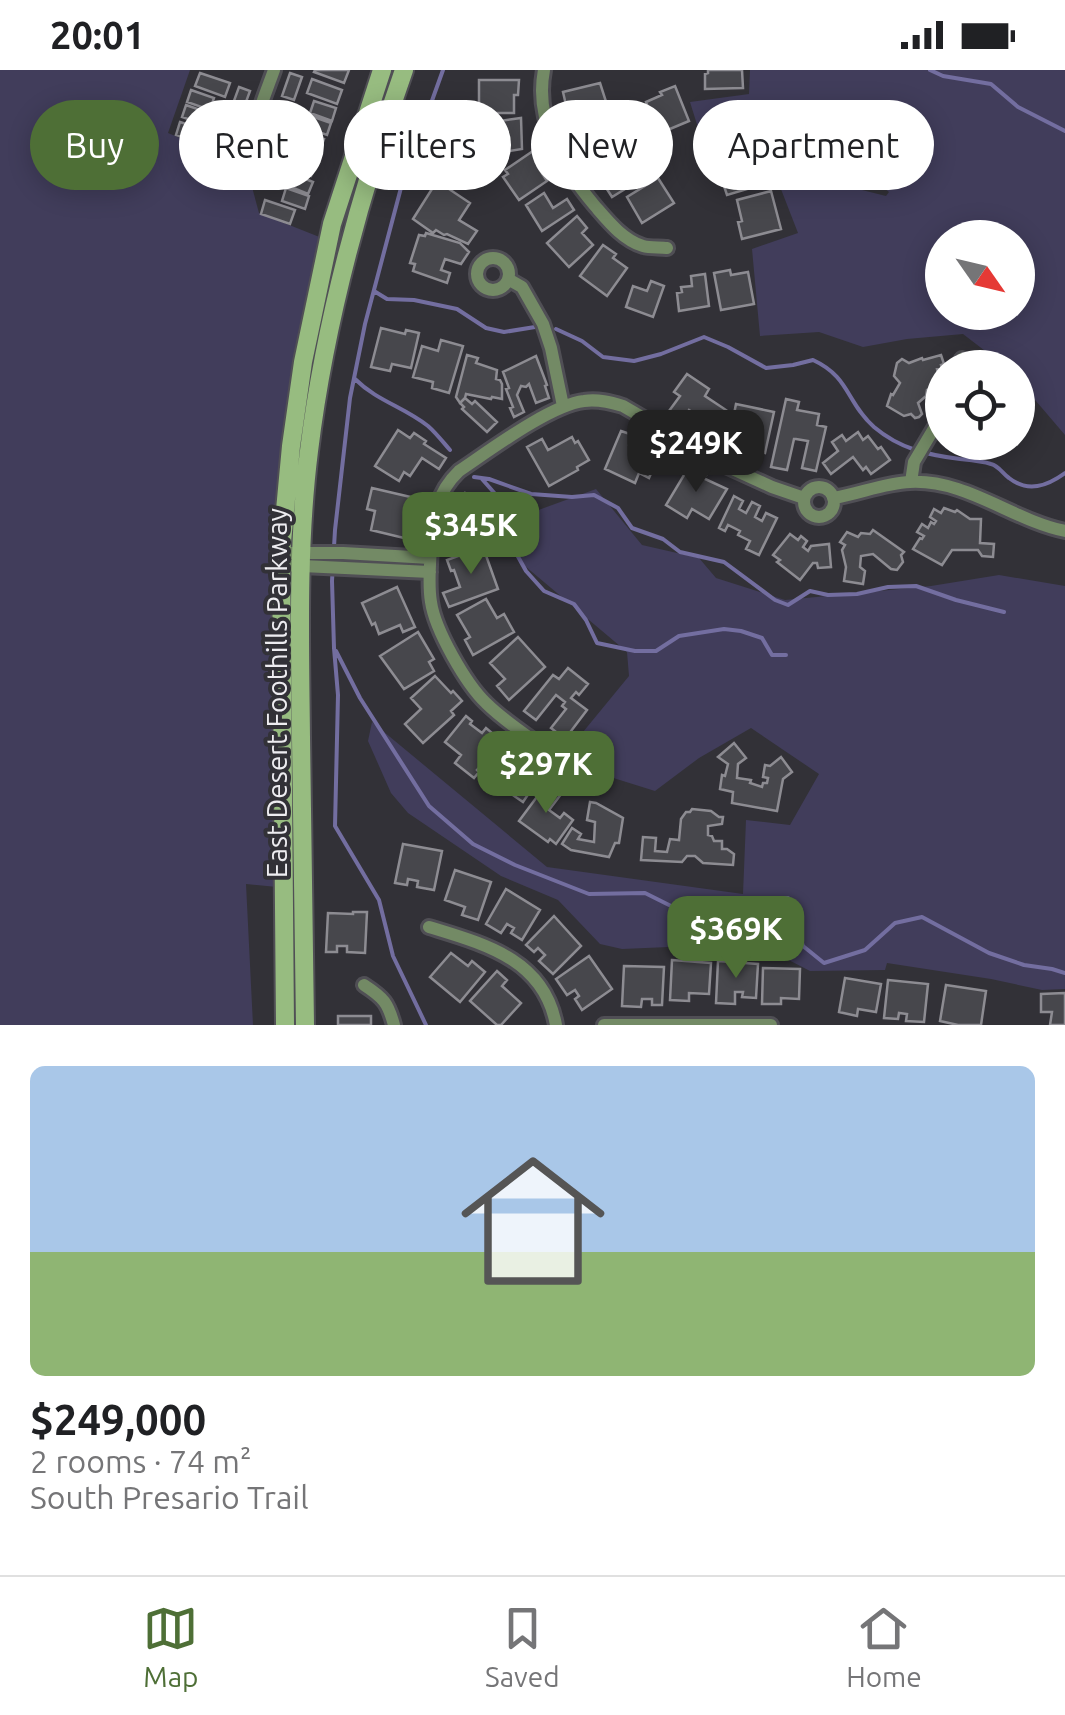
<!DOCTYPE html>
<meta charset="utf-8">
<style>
body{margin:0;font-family:Ubuntu,sans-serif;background:#f2f2f2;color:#202124;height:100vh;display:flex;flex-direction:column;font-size:38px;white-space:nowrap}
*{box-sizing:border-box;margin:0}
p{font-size:32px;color:#757577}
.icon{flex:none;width:55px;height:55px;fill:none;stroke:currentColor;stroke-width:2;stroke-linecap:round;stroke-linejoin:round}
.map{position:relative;height:955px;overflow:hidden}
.side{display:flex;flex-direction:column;background:#fff;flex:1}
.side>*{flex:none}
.hud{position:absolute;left:30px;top:30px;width:1005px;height:90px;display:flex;gap:20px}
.needle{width:65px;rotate:124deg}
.fabs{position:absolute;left:925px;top:150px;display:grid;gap:20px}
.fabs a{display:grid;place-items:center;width:110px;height:110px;border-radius:50%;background:#fff;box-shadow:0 5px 25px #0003;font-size:50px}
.price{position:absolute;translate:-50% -85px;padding:0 22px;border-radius:20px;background:#4e6f36;color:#fff;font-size:32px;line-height:65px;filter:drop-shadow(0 2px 5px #0008)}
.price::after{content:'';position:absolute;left:50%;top:60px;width:30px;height:22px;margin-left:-15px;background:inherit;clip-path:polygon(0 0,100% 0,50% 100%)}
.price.on{background:#222;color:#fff}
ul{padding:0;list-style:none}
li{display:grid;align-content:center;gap:20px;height:530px;padding:0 30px}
li span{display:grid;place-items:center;height:310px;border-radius:15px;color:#555}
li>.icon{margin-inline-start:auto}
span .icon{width:180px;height:180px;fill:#fffc;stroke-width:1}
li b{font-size:42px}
.chip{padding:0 35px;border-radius:45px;background:#fff;box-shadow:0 5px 25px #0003;font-size:35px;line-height:90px}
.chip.on{background:#4e6f36;color:#fff}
.status{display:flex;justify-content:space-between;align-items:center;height:70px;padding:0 50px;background:#fff;direction:ltr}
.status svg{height:28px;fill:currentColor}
.tab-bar{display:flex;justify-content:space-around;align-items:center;height:140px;border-top:2px solid #e0e0e0;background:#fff;font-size:28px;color:#757577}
.tab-bar a{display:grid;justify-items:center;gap:5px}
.tab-bar .on{color:#4e6f36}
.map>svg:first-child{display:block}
.green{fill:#413d5b;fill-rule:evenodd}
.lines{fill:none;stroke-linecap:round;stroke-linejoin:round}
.stream{stroke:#736ea0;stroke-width:4}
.building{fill:#47474c;stroke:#8d8c92;stroke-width:2.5}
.street-casing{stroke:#504f55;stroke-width:18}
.secondary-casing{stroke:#504f55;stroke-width:22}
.street{stroke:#738a65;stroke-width:12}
.secondary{stroke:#97bc80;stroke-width:18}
.labels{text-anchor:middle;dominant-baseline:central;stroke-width:8;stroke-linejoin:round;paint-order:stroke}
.street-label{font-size:28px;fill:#edecf0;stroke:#323137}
</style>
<div class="status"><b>20:01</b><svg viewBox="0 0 49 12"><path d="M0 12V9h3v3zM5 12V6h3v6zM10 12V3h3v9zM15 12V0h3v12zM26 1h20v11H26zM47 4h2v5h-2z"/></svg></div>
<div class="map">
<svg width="1065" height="955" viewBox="0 0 1065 955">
<rect width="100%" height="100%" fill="#323137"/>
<path class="green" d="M0,0H190L168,63L231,89L236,109L252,117L259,143L322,168L291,322L277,817L246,814L253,955H0Z
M750,0H1065V365L1018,310V298L1006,297L963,264L907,269L863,277L819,262L760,266L752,179L798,163L765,78L712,89L699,61L690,32L749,24ZM758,44L810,47L828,54L839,64L864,102L889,122L886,126L862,120L848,110L825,77L814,70L750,69L707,54L710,47L716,45C735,52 740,56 758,44ZM942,168H1018V242H942Z
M596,419L642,475L699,488L716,508L785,530L931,516L999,505L1065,516V919L1042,920L991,909L887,893L885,900L810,901L777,884L747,879L669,877L622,879L600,874L558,830L501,806L408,743L391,723L368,671L372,652L547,797L743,824L746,750L790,755L819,704L751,658L699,688L655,721L607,706L608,684L583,662L629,606L627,582L519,491L533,442Z"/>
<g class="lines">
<path class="stream" d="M930,0L943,6L991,14L1018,37L1065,61
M374,221L387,229L414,230L457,239L486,258L504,262L535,257
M556,259L582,271L603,287L634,291L661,284L704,267L728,277L766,298L793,295L813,290C850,307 846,332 874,357C900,379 928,385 960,389C970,390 982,391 991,394C999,396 1002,403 1009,408C1028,423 1047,416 1065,403
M355,309C377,331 404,337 428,356C436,363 443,372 450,380
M474,407L489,409L531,424L572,427L594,425L618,438L632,458L663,469L680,482L724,492L775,530L788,535L810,521L828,525L857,524L888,517L916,516L956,530L1004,542
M482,409L497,426L522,443L516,483L526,501L544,521L574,534L586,550L597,573L635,581H656L679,566L724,559L741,561L762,568L772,585H786
M336,581L360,628L429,736L473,774L515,795L589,824L645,823L675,838L726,830L746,838L766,829L788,828L803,876L824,893L865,880L895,853L922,847L989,883L1024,895L1052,899L1065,903
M426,955L393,886L379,830L335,756L338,625L334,578L332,511L335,460L350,328L365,254L402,114L443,0"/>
</g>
<path class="building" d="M315,0H349L344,13L314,2Z
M708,0H742L743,18L705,19V4L708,3Z
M200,3L230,13L225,27L195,16Z
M290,3L302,7L294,30L282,26Z
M312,9L342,20L337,34L307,23Z
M479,10H519L518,25H514V43H479Z
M600,13L610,44L576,52L572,34L566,35L563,22Z
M675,16L689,51L658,64L646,32L662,25L660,22Z
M239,17L250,21L242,43L231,39Z
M191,20L214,28L210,40L187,32Z
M314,31L336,38L332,51L310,43Z
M186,35L209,43L205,55L182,47Z
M275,43L287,48L279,69L267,64Z
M308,45L331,53L327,65L304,57Z
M521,48L522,79L491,84L486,53Z
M180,52L211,62L206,75L176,65Z
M609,52L620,69L617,71L621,77L594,95L586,82L582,84L574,71L584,64L586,67Z
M224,58L236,62L229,84L217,80Z
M295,59L324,69L319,83L290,73Z
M533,81L542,94L538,97L547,111L519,130L503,107L508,104L505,100Z
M758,81L762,95H759L764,114L727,125L722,110L728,108L723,91Z
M287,82L317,93L311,106L282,95Z
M625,83L641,109L612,127L596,102Z
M291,103L313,112L308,124L286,115Z
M658,108L674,133L642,153L627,127Z
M437,111L470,133L459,150L477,161L468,174L447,164L444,165L436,160L433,163L413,149Z
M286,118L309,126L305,139L282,131Z
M771,121L781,159L742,169L738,152L742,151L737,130Z
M544,123L553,138L567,129L574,140L542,161L526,135Z
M265,130L295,140L290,154L261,144Z
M577,146L587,158L582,163L593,175L569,197L547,173Z
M426,163L460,173L469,182L461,194L445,189L441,200L450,203L447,213L413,201L415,194L410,193L419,165L425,166Z
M603,175L616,184L613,188L627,198L607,226L580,206Z
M730,200L731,205L748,202L754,234L721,240L714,203Z
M705,204L709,236L679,241L677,223L682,222L681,217L692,216L691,206Z
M651,211L664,216L653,247L626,237L633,216L647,221Z
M381,258L405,264L406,260L419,263L411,298L392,294L390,301L371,297Z
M441,270L463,276L449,323L432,318L433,312L413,307L422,276L438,281Z
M467,285L478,288L476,293L497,300L496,309L500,310L502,314V329L492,327L491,329L466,324L465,328L460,333L456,327Z
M941,285L944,294L941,295L942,298L937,299L940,316L927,320L926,326L918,333L922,344L919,347L915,348L911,344L904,346L887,336L891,324L893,325L900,313L894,306L897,293L902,289L909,293L922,288L923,290Z
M536,286L547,315L545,316L549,328L536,333L529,314L526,317L521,316L517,325L524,342L514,347L510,338L513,337L506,319L509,318L503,302Z
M687,304L709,319L705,326L726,340L715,356L708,351L704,357L692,349L695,344L689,340L685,347L679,343L677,347L669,341L680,326L674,322Z
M465,328L472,334L475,331L497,352L487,362L462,339L464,337L460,333Z
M786,329L799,332L797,340L819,344L817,355L826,357L816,401L802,398L808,371L796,369H794L787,400L771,397Z
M736,334L774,342L765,383L728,374Z
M398,360L410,368L414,363L426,371L424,374L446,388L439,399L422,388L410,406L404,402L399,411L375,396Z
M621,361L633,365L629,375L657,390L649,408L639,403L635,413L605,399Z
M858,362L863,370L868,366L878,379L881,377L890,390L871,404L866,397L863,400L853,387L831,404L823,393L838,381L832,372L842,365L846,371Z
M572,367L575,373L578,371L589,390L577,397L578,400L549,416L527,377L542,369L548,380Z
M690,395L706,405L703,408L727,419L709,449L692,439L687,448L666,435Z
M372,418L419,429L413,452L408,451L404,468L371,460L375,441L367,439Z
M465,423L484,430L482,436L490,438L482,463L487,465L484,475L476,472L470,475L466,473L465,476L460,474L459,476L446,472L458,437L460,438Z
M734,426L743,431L739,439L746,443L752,432L760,436L755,447L762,451L766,443L777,448L759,485L746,479L750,471L738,465L740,461L728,455L725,461L719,458Z
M944,438L955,442L957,440L970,449H981L980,473L994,474L993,487L982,486L978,480H952L942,495L913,479L920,468L922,469L924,466L917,462L922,454L928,458L931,452L934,454L936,451L930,447L934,439L941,443Z
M873,460L904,482L901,485L903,492L897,500L891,499L873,484L861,486L860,497L865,501L863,514L844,511L846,497L842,480L845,475L840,472L847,462L858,467L861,463L870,464Z
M790,464L798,470L801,466L807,471L803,477L808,481L811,476L829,474L831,497L818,498L817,493H813L800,510L777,492L780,490L773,485Z
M483,477L498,519L449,537L443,523L460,517L454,500L451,501L447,490Z
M397,517L415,557L403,562L400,555L379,564L375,553L372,555L362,533Z
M486,529L497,548L504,544L514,562L473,585L465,570L470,567L457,545Z
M418,562L434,589L429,592L434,601L404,619L380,586Z
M518,567L545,597L509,630L497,616L505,609L490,593Z
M568,598L588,614L579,625L576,622L571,628L587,640L565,669L551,658L566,639L562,636L565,632L556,625L536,650L524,641L553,605L559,609Z
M435,606L451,623L453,621L462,631L451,641L454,645L423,673L405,654L421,639L411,628Z
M466,646L472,651L470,654L482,663L486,658L503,672L477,700L479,702L474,708L455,693L461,685L445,672Z
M511,673L523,681L515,693L526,701L532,693L544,701L523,732L501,717L496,723L483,713Z
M734,673L746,688L738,694L737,708L751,710L750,713L762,717L763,713H767L768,708L763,707L765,695L770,696L781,687L792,702L783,709L777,741L732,733L733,722L720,719L722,705L725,706L728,694L718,687Z
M548,712L562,723L549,740L560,748L564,743L573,750L556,774L550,769L548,772L519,751Z
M590,732L596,733L623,748L619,773H615L609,787L571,780L562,774L572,758L581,764L578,769L594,772L595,752L587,750Z
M692,739L711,741L719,747H723L722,754L708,756V765L712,766L714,771H722V779H727L734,784L733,795L703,793L695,786H687L682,792L641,790L643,767L656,768L655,781L667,782L670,769L679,770L681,749L686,742H690Z
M403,774L442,781L434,820L417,817L418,811L408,809L407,815L395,813Z
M455,800L491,812L478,850L462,845L465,837L445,830Z
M506,819L540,840L522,870L511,863L514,858L507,854L501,863L486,854Z
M353,842H367L365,883L347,882V876H337V882H326L328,843L353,844Z
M554,846L581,876L553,904L539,891L545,885L538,878L534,882L526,875Z
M451,883L468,896L472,891L485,902L460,932L430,907Z
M589,886L612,919L582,940L575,929L579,926L575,920L567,925L556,909Z
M672,890L711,893L709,924L689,923V931L670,930Z
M718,891L758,894L756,928L742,927L743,922H735V934L716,933Z
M624,896L664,897L662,935H652V929H642L641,937L622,936Z
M763,898L800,899L799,929L781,928V934H762Z
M497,901L507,910L502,916L521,933L501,955H497L470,931Z
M845,908L881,914L876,942L858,939L857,946L839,942Z
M888,910L928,914L924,952L906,951L907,944L899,943L898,949L884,948Z
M946,915L986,921L981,955H958L940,951Z
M1065,923V955H1050L1052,942H1041V924Z
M338,946H371V955H338Z"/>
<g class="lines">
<defs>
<path id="street" d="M544,0C534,51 563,98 595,136C608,151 623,170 643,176C650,178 660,177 667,178
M255,92C249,59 263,31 274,0
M477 204a16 16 0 1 1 32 0a16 16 0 1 1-32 0Z
M508,209L522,217L543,254L551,278L563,336
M961,298L962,289
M911,412L914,392L942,345
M804 432a15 15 0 1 1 30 0a15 15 0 1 1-30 0Z
M833,428C859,424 884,413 910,412C966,409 1012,450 1065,461
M281,483H343L430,488
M281,495L430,502
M561 693a15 15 0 1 1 30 0a15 15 0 1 1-30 0Z
M562,688L554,685C531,668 506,653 486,633C466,614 435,560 431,532C428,515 430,495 431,478C433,447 436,423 459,401C489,381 550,335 584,331C598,329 610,332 623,336L726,396L772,417L804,428
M429,857C484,874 544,889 556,955
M364,915C384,928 388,933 394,955
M604,955H771"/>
<path id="secondary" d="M285,955L281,483L291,376L303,292L332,154L382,0
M305,955C303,859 303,763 301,668C300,572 297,476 309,381C325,250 360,124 404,0"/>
</defs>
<use href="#street" class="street-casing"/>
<use href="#secondary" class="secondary-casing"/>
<use href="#street" class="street"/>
<use href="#secondary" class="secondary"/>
</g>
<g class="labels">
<g class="street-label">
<text transform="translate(276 623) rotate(-90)">East Desert Foothills Parkway</text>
</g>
</g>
</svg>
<div class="fabs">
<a><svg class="needle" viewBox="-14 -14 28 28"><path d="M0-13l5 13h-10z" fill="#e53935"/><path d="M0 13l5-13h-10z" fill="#757577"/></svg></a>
<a><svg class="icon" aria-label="locate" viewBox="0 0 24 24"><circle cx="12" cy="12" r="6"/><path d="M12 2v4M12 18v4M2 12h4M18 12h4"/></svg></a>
</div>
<b class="price on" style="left:696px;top:425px">$249K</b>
<b class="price" style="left:471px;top:507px">$345K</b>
<b class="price" style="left:546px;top:746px">$297K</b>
<b class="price" style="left:736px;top:911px">$369K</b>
<div class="hud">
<a class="chip on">Buy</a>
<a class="chip">Rent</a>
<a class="chip">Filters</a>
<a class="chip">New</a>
<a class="chip">Apartment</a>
</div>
</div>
<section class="side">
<ul>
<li><span style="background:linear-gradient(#a9c7e8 60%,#8fb573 0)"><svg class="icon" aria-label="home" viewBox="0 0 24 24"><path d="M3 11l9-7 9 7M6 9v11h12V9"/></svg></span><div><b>$249,000</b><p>2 rooms · 74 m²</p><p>South Presario Trail</p></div></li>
</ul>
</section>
<nav class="tab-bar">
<a class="on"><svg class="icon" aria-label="map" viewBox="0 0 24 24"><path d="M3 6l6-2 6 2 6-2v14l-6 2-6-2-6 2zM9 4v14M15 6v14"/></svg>Map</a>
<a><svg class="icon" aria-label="saved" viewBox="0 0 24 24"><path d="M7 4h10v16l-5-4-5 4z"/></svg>Saved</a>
<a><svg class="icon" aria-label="home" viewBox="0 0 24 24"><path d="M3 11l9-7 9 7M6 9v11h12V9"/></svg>Home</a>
</nav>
